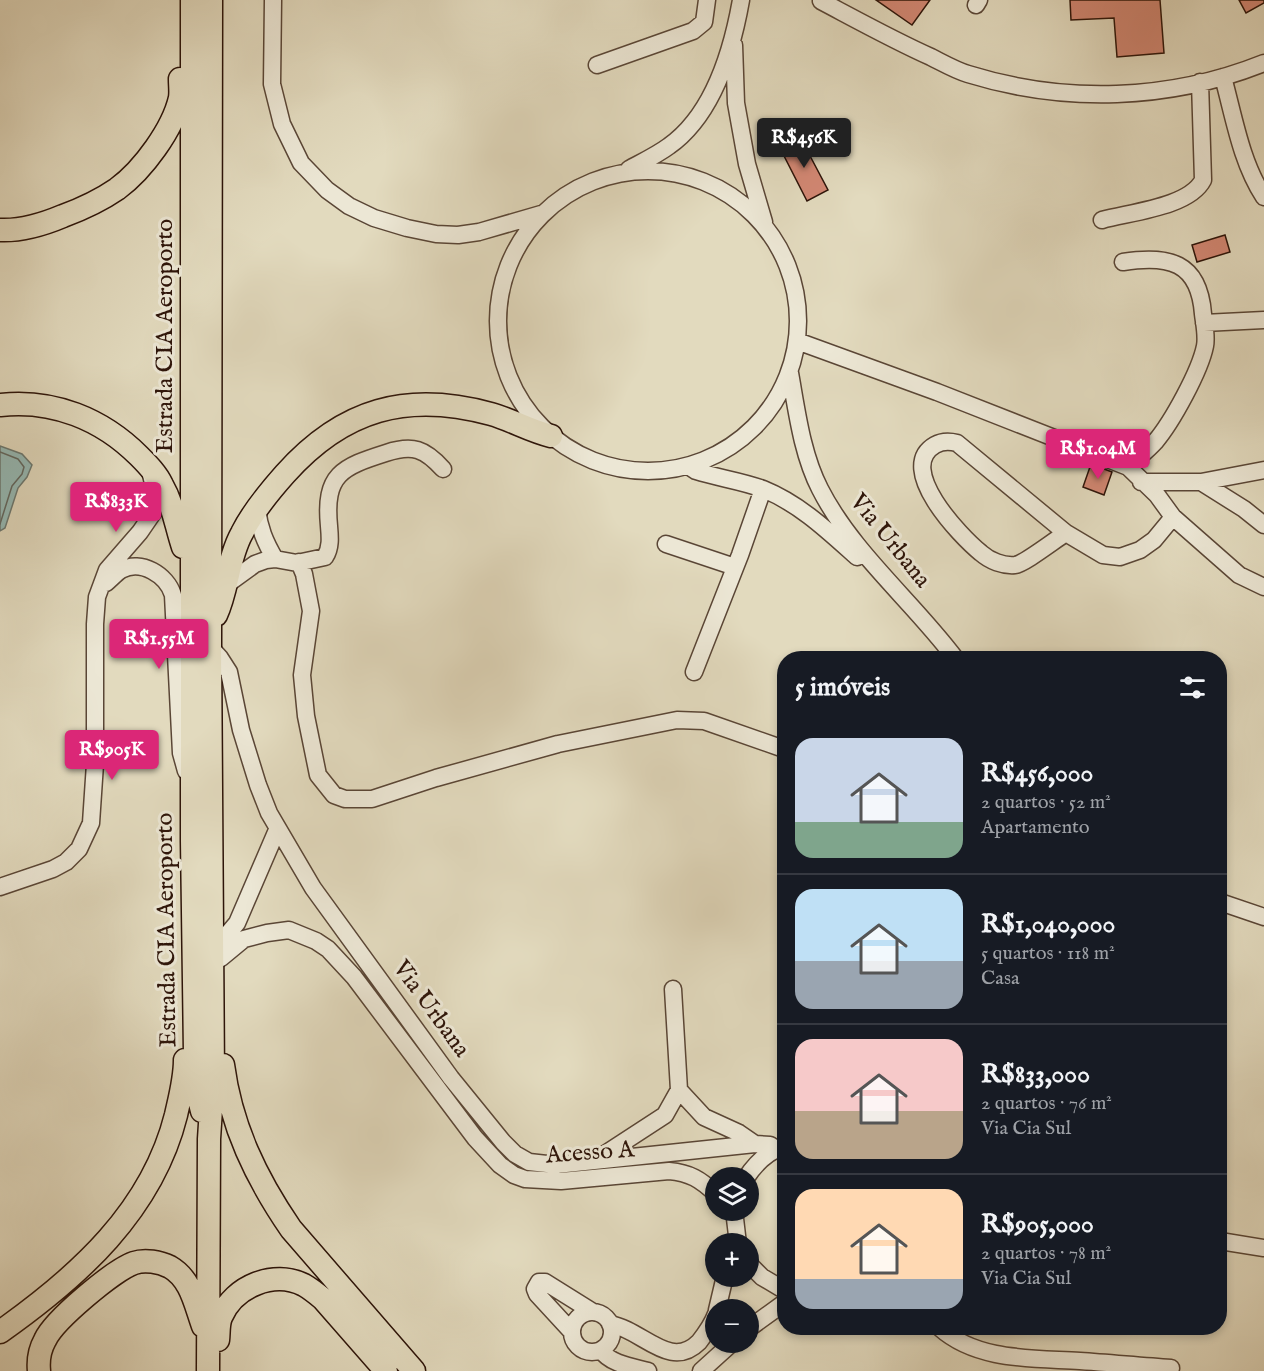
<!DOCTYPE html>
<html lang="pt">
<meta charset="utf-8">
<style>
body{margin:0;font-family:"IM FELL English",serif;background:#242831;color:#f1f3f6;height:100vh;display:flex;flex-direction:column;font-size:22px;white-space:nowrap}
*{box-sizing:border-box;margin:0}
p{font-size:20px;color:#9ea1a6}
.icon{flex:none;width:33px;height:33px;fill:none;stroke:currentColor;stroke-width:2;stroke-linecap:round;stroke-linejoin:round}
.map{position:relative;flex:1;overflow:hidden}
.sheet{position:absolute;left:777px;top:651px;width:450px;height:684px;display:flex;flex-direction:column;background:#171b24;border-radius:24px;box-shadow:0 3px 9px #0003}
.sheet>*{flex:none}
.tools{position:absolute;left:705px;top:1167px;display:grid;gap:12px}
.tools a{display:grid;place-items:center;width:54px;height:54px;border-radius:50%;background:#171b24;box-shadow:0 3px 9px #0003;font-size:30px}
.price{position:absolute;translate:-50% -51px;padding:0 14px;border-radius:6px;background:#db2777;color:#fff;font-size:20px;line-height:39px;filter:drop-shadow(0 2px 3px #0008)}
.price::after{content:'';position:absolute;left:50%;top:36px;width:18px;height:14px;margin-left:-9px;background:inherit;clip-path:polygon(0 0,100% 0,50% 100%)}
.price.current{background:#222;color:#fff}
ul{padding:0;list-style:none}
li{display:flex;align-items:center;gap:18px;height:150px;padding:0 18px}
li+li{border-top:2px solid #363941}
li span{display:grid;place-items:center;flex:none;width:168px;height:120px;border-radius:18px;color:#555}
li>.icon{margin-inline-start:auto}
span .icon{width:72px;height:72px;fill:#fffc;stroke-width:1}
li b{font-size:26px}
h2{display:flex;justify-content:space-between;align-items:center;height:72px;padding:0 18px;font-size:26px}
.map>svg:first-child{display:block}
.water{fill:#95bab6;stroke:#6b7871;stroke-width:1.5}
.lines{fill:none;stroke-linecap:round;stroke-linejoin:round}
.shore{stroke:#616760;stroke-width:1.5}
.building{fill:#d28773;stroke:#2d1409;stroke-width:1.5}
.minor-casing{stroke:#5a4636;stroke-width:19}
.highway-casing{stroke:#2d1409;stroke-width:25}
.minor{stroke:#ece7d5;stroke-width:16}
.highway{stroke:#e2dabe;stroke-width:22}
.labels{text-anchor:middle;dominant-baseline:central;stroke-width:6;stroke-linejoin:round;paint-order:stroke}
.street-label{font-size:24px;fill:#2d1409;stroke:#ece7d5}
</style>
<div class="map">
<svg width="1264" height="1371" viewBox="0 0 1264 1371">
<rect width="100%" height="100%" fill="#e2dabe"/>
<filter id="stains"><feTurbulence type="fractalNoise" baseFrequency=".00333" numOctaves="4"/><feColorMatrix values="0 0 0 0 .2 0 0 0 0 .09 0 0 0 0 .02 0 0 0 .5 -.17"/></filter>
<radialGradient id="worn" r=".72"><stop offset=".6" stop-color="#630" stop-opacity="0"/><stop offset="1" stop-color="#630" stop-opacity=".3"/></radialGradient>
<path class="water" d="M0,446L22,454L32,465L27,477L18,488L5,528L0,531Z"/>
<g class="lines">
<path class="shore" d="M0,452L18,459L24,467L22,474L12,486L0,524"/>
</g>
<path class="building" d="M876,0H930L912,25Z
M1070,0H1160L1164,53L1117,57L1114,18L1071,20Z
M1239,0H1264V3L1246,13Z
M800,137L828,190L807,201L780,148Z
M1225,235L1230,252L1197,262L1192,245Z
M1091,464L1112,472L1104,495L1083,487Z"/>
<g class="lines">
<defs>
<path id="minor" d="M273,0L272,84L282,124L301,163L327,190L349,206L374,218L407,228L436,234L458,235L479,232L541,214
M821,1C857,20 893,40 931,57C943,63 955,70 968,74C1065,104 1169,101 1264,63
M976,5L979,0
M734,45L736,103L747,164L764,222
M597,65L693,31L704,22L707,0
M1223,77C1234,117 1241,162 1264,197
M629,169C642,162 657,155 669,146C714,114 732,51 741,0
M498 321a150 150 0 1 1 300 0a150 150 0 1 1-300 0Z
M1102,220C1131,212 1189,207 1203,180L1200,82
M1123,262C1168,255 1199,261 1203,314C1204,323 1207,336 1205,346C1200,371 1172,422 1155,442C1147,451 1136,459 1128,467
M1204,323L1264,320
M797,341L937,392L1128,467L1157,495L1173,517L1239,575L1264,587
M790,373C797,412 802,454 820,489C852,552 913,602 955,658
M690,467L696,471C718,478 742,481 763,489C800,504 828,531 857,557
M1141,482H1201L1264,470
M1201,482L1244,509L1264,525
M257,508C259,528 265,542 275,559
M1066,533C1056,539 1024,564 1015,565C1003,566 990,561 981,553C960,536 895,468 935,445C942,441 949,441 957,443L1066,533L1103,555L1120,557L1140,550L1154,540L1173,517
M666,544L735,567
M299,562L304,574L311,611L302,675L306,716L318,775L334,795L345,799H372L436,778L558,744L677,720L704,721L784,749
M106,583C111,579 116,573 121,570C141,559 167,575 173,595L181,753L186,771
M226,585L255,564L266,560L275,559L297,563L325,557C331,548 330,537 329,526C324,474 342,467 386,453C413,444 425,449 443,469
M210,647L220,658L229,672L241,730L258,785L269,813L313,888L451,1078L503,1142L515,1154L529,1162L556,1165L755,1144L770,1145L776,1149
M694,672L740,555L763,489
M0,887L53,869L66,862L79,849L91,823L95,764V624L97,597L107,570L140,532L153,513L155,491L151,475
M1220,902L1264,917
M220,943L237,923L277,830
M221,958L244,939L267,933L289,930L316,941L328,949L354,977L475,1138L500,1165L514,1175L525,1179L561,1181L669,1171C690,1173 700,1179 716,1194
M679,1090L704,1117L739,1133L755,1144
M599,1158L665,1115L679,1090L673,989
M746,1178C755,1164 767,1152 784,1146
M734,1210L738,1244
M1220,1241L1264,1248
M748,1263L762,1277L784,1290
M717,1310L725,1276
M572 1332a20 20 0 1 1 40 0a20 20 0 1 1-40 0Z
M610,1324C643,1330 670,1371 699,1342C706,1333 712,1325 716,1314
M940,1328C977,1361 1032,1358 1080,1361C1110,1363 1141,1366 1171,1368
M748,1329L784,1303
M572,1332L537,1294L535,1289L539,1282H545L593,1312
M601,1350C610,1364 633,1367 648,1371
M701,1371L733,1342"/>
<path id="highway" d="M192,0V841L195,1053L198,1095L202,1111
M0,230C21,231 44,224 63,216C82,209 101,200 117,189C143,170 173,129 180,98C181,92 180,86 180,79
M0,405C53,399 102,419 139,456C148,465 157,474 162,485C173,504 176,526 183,547
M216,615C228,589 228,558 242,533C253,511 269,492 285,474C343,409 407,391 491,414C512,420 530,431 551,436
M223,1065C231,1126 256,1178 291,1229L414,1371
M0,1332C78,1277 152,1211 176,1115C180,1097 185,1079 185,1060
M218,1340C219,1332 218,1324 221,1317C234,1286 274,1270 304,1285C311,1289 317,1294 323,1299L386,1371
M39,1371C38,1361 40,1349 45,1340C54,1320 114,1270 134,1263C145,1259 160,1262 170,1267C191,1279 195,1304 203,1326
M208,1371L209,1139L213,1078L210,647L211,0"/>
</defs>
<use href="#minor" class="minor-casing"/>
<use href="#highway" class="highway-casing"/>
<use href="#minor" class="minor"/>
<use href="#highway" class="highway"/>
</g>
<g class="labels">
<g class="street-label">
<text transform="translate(165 336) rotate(-90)">Estrada CIA Aeroporto</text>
<text transform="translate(890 541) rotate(51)">Via Urbana</text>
<text transform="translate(167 930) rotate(-91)">Estrada CIA Aeroporto</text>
<text transform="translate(431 1009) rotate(54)">Via Urbana</text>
<text transform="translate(590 1153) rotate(-4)">Acesso A</text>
</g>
</g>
<rect width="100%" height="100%" filter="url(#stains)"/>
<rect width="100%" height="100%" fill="url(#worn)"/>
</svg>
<div class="tools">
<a><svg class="icon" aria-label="layers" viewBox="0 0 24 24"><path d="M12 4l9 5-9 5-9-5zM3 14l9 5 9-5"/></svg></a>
<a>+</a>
<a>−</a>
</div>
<b class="price current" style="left:804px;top:169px">R$456K</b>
<b class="price" style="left:1098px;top:480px">R$1.04M</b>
<b class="price" style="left:116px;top:533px">R$833K</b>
<b class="price" style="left:159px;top:670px">R$1.55M</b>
<b class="price" style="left:112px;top:781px">R$905K</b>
<section class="sheet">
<h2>5 imóveis<svg class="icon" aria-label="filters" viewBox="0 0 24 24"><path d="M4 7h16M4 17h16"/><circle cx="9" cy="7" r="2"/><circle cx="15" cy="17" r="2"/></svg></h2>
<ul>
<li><span style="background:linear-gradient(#c9d6e8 70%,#7fa58c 0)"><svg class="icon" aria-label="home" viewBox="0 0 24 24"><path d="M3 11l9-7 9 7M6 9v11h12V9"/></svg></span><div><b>R$456,000</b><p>2 quartos · 52 m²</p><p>Apartamento</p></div></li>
<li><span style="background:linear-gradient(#bfe0f5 60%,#9aa5b1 0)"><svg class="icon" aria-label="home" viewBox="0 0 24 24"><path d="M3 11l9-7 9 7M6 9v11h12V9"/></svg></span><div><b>R$1,040,000</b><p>5 quartos · 118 m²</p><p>Casa</p></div></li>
<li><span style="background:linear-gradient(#f6c9c9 60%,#b9a48a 0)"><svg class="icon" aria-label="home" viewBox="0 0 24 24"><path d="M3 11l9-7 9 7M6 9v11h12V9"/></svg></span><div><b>R$833,000</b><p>2 quartos · 76 m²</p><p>Via Cia Sul</p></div></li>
<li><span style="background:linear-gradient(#ffd9b3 75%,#9aa5b1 0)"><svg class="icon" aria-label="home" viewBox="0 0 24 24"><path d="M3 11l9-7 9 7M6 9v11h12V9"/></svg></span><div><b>R$905,000</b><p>2 quartos · 78 m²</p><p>Via Cia Sul</p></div></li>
</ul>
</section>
</div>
